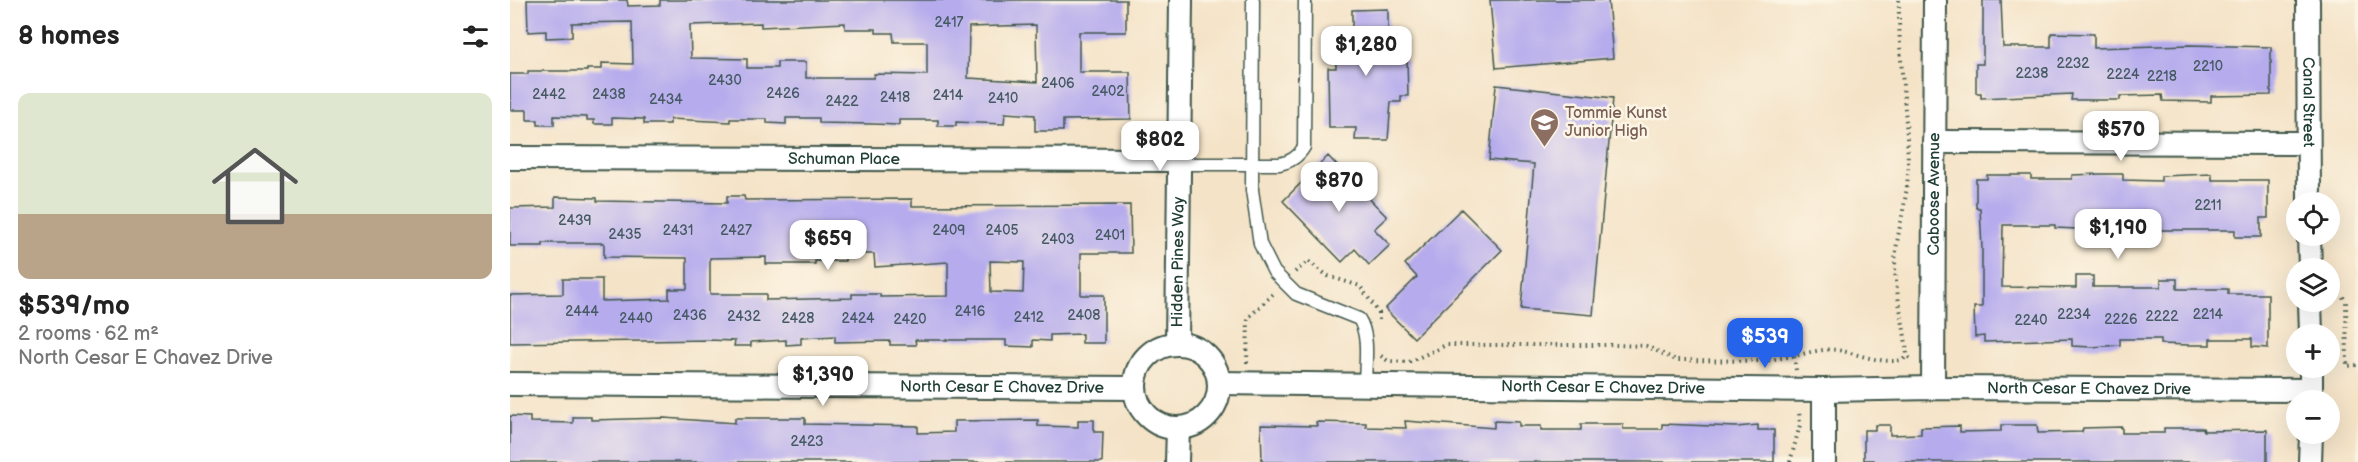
<!DOCTYPE html>
<meta charset="utf-8">
<style>
body{margin:0;font-family:"Balsamiq Sans",sans-serif;background:#f6f6f6;color:#222;height:100vh;display:flex;flex-direction:column;font-size:22px;white-space:nowrap}
*{box-sizing:border-box;margin:0}
p{font-size:20px;color:#767676}
.icon{flex:none;width:33px;height:33px;fill:none;stroke:currentColor;stroke-width:2;stroke-linecap:round;stroke-linejoin:round}
.map{position:relative;flex:1;overflow:hidden}
.drawer{display:flex;flex-direction:column;background:#fff;width:510px}
.drawer>*{flex:none}
.fabs{position:absolute;left:1776px;top:192px;display:grid;gap:12px}
.fabs a{display:grid;place-items:center;width:54px;height:54px;border-radius:50%;background:#fff;box-shadow:0 6px 24px #0002;font-size:30px}
.price{position:absolute;translate:-50% -51px;padding:0 14px;border-radius:12px;background:#fff;color:#222;font-size:20px;line-height:39px;filter:drop-shadow(0 2px 3px #0008)}
.price::after{content:'';position:absolute;left:50%;top:36px;width:18px;height:14px;margin-left:-9px;background:inherit;clip-path:polygon(0 0,100% 0,50% 100%)}
.price.current{background:#2563eb;color:#fff}
ul{padding:0;list-style:none}
li{display:grid;align-content:center;gap:12px;height:318px;padding:0 18px}
li+li{border-top:2px solid #e0e0e0}
li span{display:grid;place-items:center;height:186px;border-radius:12px;color:#555}
li>.icon{margin-inline-start:auto}
span .icon{width:108px;height:108px;fill:#fffc;stroke-width:1}
li b{font-size:26px}
h2{display:flex;justify-content:space-between;align-items:center;height:72px;padding:0 18px;font-size:26px}
main{display:flex;flex:1;min-height:0}
.map>svg:first-child{display:block}
.building{fill:#b6aced;fill-rule:evenodd}
.lines{fill:none;stroke-linecap:round;stroke-linejoin:round}
.service-casing{stroke:#3f564a;stroke-width:15}
.minor-casing{stroke:#3f564a;stroke-width:26}
.path{stroke:#3f564a;stroke-width:4;stroke-dasharray:1.5 4.5;stroke-linecap:butt}
.service{stroke:#fff;stroke-width:12}
.minor{stroke:#fff;stroke-width:22}
.labels{text-anchor:middle;dominant-baseline:central;stroke-width:5;stroke-linejoin:round;paint-order:stroke}
.number-label{font-size:14px;fill:#455962}
.street-label{font-size:16px;fill:#1f3d34;stroke:#fcf5e5}
.education-label{font-size:16px;fill:#785e54;stroke:#fcf5e5;text-anchor:start}
</style>
<main>
<section class="drawer">
<h2>8 homes<svg class="icon" aria-label="filters" viewBox="0 0 24 24"><path d="M4 7h16M4 17h16"/><circle cx="9" cy="7" r="2"/><circle cx="15" cy="17" r="2"/></svg></h2>
<ul>
<li><span style="background:linear-gradient(#dfe7d0 65%,#b9a48a 0)"><svg class="icon" aria-label="home" viewBox="0 0 24 24"><path d="M3 11l9-7 9 7M6 9v11h12V9"/></svg></span><div><b>$539/mo</b><p>2 rooms · 62 m²</p><p>North Cesar E Chavez Drive</p></div></li>
</ul>
</section>
<div class="map">
<svg width="1848" height="462" viewBox="0 0 1848 462">
<rect width="100%" height="100%" fill="#fcf5e5"/>
<filter id="ink" filterUnits="userSpaceOnUse"><feTurbulence type="fractalNoise" baseFrequency=".0167" numOctaves="2"/><feDisplacementMap in="SourceGraphic" scale="12" xChannelSelector="R" yChannelSelector="G"/><feConvolveMatrix kernelMatrix="1 2 1 2 8 2 1 2 1" color-interpolation-filters="sRGB"/></filter>
<filter id="wash" filterUnits="userSpaceOnUse"><feTurbulence type="fractalNoise" baseFrequency=".008" numOctaves="4" result="noise"/><feDisplacementMap in="SourceGraphic" scale="24" xChannelSelector="R" yChannelSelector="G"/><feGaussianBlur stdDeviation="1.35" result="paint"/><feColorMatrix in="noise" values="0 0 0 0 0 0 0 0 0 0 0 0 0 0 0 0 0 1.4 0 .05"/><feComposite in="paint" operator="in"/></filter>
<g filter="url(#wash)">
<rect width="100%" height="100%" fill="#f4e3c7"/>
<g id="blocks">
<path class="building" d="M17,0H117L118,6L150,5V0H616V32H569V72H620L621,119L553,120V131H525V115L495,113L494,124L446,122V126H428V120H389V125L363,124L309,123V118H276V124L257,123V119H220V122L160,119V124H134V119L102,118V124H84V120H77V117L44,116V125H28V120H17V110H0V74H18V71H77V69H92V63L123,64L122,22L62,23V37L36,38V31L18,32ZM251,23V27L335,23V29H366V33H383L384,42H417V75L364,74V78H296V62H267V68H237V59L181,58L180,25ZM526,25L527,82L458,78L459,27Z
M980,0H1098L1103,58L986,68Z
M1473,0H1491L1493,47H1541V33L1584,34V48L1679,45L1761,47V95L1701,96V102L1653,101L1652,95L1610,96V100H1561L1562,94L1471,98V93H1466V64H1473Z
M878,9V36H883V52H891V59H897L898,96H891V102H881L878,140H845L846,128H819L818,68H826L825,37L842,36V10Z
M986,85L1103,98L1083,315L1011,309L1024,164L979,160Z
M818,156L877,217L864,229L880,245L859,265L845,249L832,262L773,201Z
M1590,174H1613V180L1651,181V176L1702,174V180H1758V218H1751V237H1725V230H1590L1545,228V225H1493L1492,287L1566,288V276H1583V287H1651V279H1667V289H1718V294H1758V348L1742,347V339H1700V345H1679L1651,344V339H1610V345L1582,347L1562,346V339L1474,342V336L1465,337L1464,307H1472V249L1470,208H1466V179H1477V175H1521V179H1562V175Z
M217,196H234L235,200L402,199V206L620,205L621,253H571V295H594V343H572V334L540,335V341L523,340V347L496,346V340H405L406,345H380V341L325,342V336L291,338V344L276,345V340L241,342V346H224L225,341L198,340L0,343V295L53,294V279H92V301L159,299V289H177V258L94,257V243H33V246H0V208L45,207V197L87,198V201L217,203ZM335,254H364L365,267L438,262V296L370,297V294H342V298L256,300V294H200V258L256,257V264H305V261H335ZM480,261L514,262L513,293L481,292Z
M951,209L992,250L904,338L875,309L907,277L895,264Z
M0,416L20,417V422L63,423V417H81V420L154,418L225,423V418H295V424L408,426V433L444,432V421L528,420V426L568,427V420H584V432H593L592,462H0Z
M895,421L984,428V421L1009,422V426H1031V430H1071V424H1113V429H1152V424L1226,427L1248,425V430H1264V462H752L751,425L807,426L806,422L856,423V427L896,428Z
M1365,425H1380V435L1411,434V427L1450,426V432L1491,431V425H1527L1528,433L1572,432L1573,428L1612,427V433H1654V428H1693L1694,431L1757,430V462H1364V460H1354V430H1365Z"/>
</g>
</g>
<g filter="url(#ink)">
<use href="#blocks" fill-opacity="0" stroke="#3f564a" stroke-width="1.5"/>
<g class="lines">
<defs>
<path id="service" d="M743,0L742,190L750,244L764,272L786,294L849,319C860,336 855,365 855,385
M670,164H769C781,162 788,157 794,147L795,0"/>
<g id="minor">
<path id="s1" d="M1798,0L1799,202"/>
<path d="M1424,142L1798,143"/>
<path id="s2" d="M0,158L670,160"/>
<path d="M1799,236L1800,268"/>
<path d="M1800,302L1801,334"/>
<path id="s3" d="M667,344L671,0"/>
<circle cx="667" cy="386" r="42"/>
<path d="M1801,368V400"/>
<path id="s4" d="M709,383L1314,390L1423,388L1801,390"/>
<path id="s5" d="M0,384L625,388"/>
<path id="s6" d="M1423,388L1425,0"/>
<path d="M667,462L668,428"/>
<path d="M1314,462V390"/>
<path d="M1800,462L1801,434"/>
</g>
</defs>
<use href="#service" class="service-casing"/>
<use href="#minor" class="minor-casing"/>
<path class="path" d="M1389,0C1388,55 1397,109 1398,164C1399,200 1385,233 1385,268C1386,297 1395,326 1397,355L1402,361
M785,272L798,261L818,276L850,286L869,313V323
M1833,297L1836,302L1837,366L1848,365
M871,356L878,361L899,362L936,345H1104L1136,346L1166,360L1254,361L1284,356
M737,363L738,318L765,292
M1286,370L1284,356C1298,353 1313,348 1327,350C1350,354 1369,364 1393,360L1397,355
M1280,462L1290,425L1289,410"/>
<use href="#service" class="service"/>
<use href="#minor" class="minor"/>
</g>
</g>
<defs>
<symbol id="school-pin" viewBox="-11 -11 22 30"><path d="M0 17L-7.5 6A9.5 9.5 0 1 1 7.5 6Z" fill="#8d6e63" stroke="#fcf5e5"/><path d="M0-5L7-2L0 1L-7-2ZM-4 1L0 2.5L4 1V4Q0 6-4 4Z" fill="#fff"/></symbol>
</defs>
<g fill-rule="evenodd">
<use href="#school-pin" x="1018" y="106" width="33" height="45"/>
</g>
<g class="labels">
<g class="number-label">
<text x="439" y="22">2417</text>
<text x="1563" y="63">2232</text>
<text x="1698" y="66">2210</text>
<text x="1522" y="73">2238</text>
<text x="1613" y="74">2224</text>
<text x="1652" y="76">2218</text>
<text x="215" y="80">2430</text>
<text x="548" y="83">2406</text>
<text x="598" y="91">2402</text>
<text x="273" y="93">2426</text>
<text x="39" y="94">2442</text>
<text x="99" y="94">2438</text>
<text x="438" y="95">2414</text>
<text x="385" y="97">2418</text>
<text x="493" y="98">2410</text>
<text x="156" y="99">2434</text>
<text x="332" y="101">2422</text>
<text x="1698" y="205">2211</text>
<text x="65" y="220">2439</text>
<text x="168" y="230">2431</text>
<text x="226" y="230">2427</text>
<text x="439" y="230">2409</text>
<text x="492" y="230">2405</text>
<text x="115" y="234">2435</text>
<text x="600" y="235">2401</text>
<text x="548" y="239">2403</text>
<text x="72" y="311">2444</text>
<text x="460" y="311">2416</text>
<text x="1564" y="314">2234</text>
<text x="1698" y="314">2214</text>
<text x="180" y="315">2436</text>
<text x="574" y="315">2408</text>
<text x="234" y="316">2432</text>
<text x="1652" y="316">2222</text>
<text x="519" y="317">2412</text>
<text x="126" y="318">2440</text>
<text x="288" y="318">2428</text>
<text x="348" y="318">2424</text>
<text x="400" y="319">2420</text>
<text x="1611" y="319">2226</text>
<text x="1521" y="320">2240</text>
<text x="297" y="441">2423</text>
</g>
<g class="street-label">
<text stroke="none"><textPath href="#s1" startOffset="102">Canal Street</textPath></text>
<text stroke="none"><textPath href="#s2" startOffset="334">Schuman Place</textPath></text>
<text stroke="none"><textPath href="#s6" startOffset="194">Caboose Avenue</textPath></text>
<text stroke="none"><textPath href="#s3" startOffset="82">Hidden Pines Way</textPath></text>
<text stroke="none"><textPath href="#s4" startOffset="384">North Cesar E Chavez Drive</textPath></text>
<text stroke="none"><textPath href="#s5" startOffset="492">North Cesar E Chavez Drive</textPath></text>
<text stroke="none"><textPath href="#s4" startOffset="870">North Cesar E Chavez Drive</textPath></text>
</g>
<g class="education-label">
<text x="1055" y="113">Tommie Kunst<tspan x="1055" dy="18">Junior High</tspan></text>
</g>
</g>
</svg>
<div class="fabs">
<a><svg class="icon" aria-label="locate" viewBox="0 0 24 24"><circle cx="12" cy="12" r="6"/><path d="M12 2v4M12 18v4M2 12h4M18 12h4"/></svg></a>
<a><svg class="icon" aria-label="layers" viewBox="0 0 24 24"><path d="M12 4l9 5-9 5-9-5zM3 14l9 5 9-5"/></svg></a>
<a>+</a>
<a>−</a>
</div>
<b class="price" style="left:856px;top:77px">$1,280</b>
<b class="price" style="left:1611px;top:162px">$570</b>
<b class="price" style="left:650px;top:172px">$802</b>
<b class="price" style="left:829px;top:213px">$870</b>
<b class="price" style="left:1608px;top:260px">$1,190</b>
<b class="price" style="left:318px;top:271px">$659</b>
<b class="price current" style="left:1255px;top:369px">$539</b>
<b class="price" style="left:313px;top:407px">$1,390</b>
</div>
</main>
